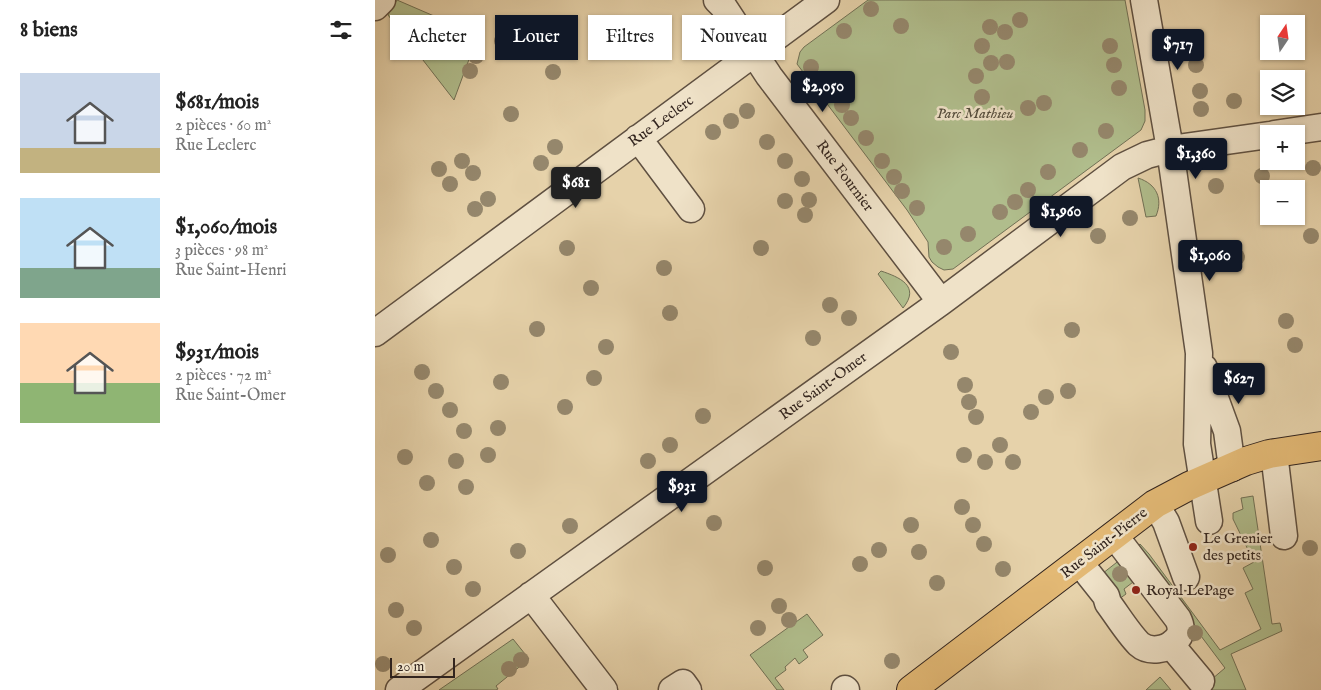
<!DOCTYPE html>
<html lang="fr">
<meta charset="utf-8">
<style>
body{margin:0;font-family:"IM FELL English",serif;background:#f6f6f6;color:#222;height:100vh;display:flex;flex-direction:column;font-size:19px;white-space:nowrap}
*{box-sizing:border-box;margin:0}
p{font-size:16px;color:#767676}
.icon{flex:none;width:28px;height:28px;fill:none;stroke:currentColor;stroke-width:2;stroke-linecap:round;stroke-linejoin:round}
.map{position:relative;flex:1;overflow:hidden}
.sheet{display:flex;flex-direction:column;background:#fff;width:375px}
.sheet>*{flex:none}
.hud{position:absolute;left:15px;top:15px;width:475px;height:45px;display:flex;gap:10px}
.needle{width:32px;rotate:13deg}
.tools{position:absolute;left:885px;top:15px;display:grid;gap:10px}
.tools a{display:grid;place-items:center;width:45px;height:45px;border-radius:0px;background:#fff;box-shadow:0 1px 4px #0004;font-size:25px}
.scale{position:absolute;left:15px;bottom:12px;width:65px;box-sizing:border-box;padding-left:5px;border:2px solid #32241e;border-top:0;font-size:14px;line-height:18px;white-space:nowrap;color:#32241e;-webkit-text-stroke:4px #efe2c8;paint-order:stroke}
.price{position:absolute;translate:-50% -42px;padding:0 11px;border-radius:5px;background:#111827;color:#fff;font-size:16px;line-height:32px;filter:drop-shadow(0 1px 2px #0008)}
.price::after{content:'';position:absolute;left:50%;top:30px;width:15px;height:11px;margin-left:-8px;background:inherit;clip-path:polygon(0 0,100% 0,50% 100%)}
.price.active{background:#222;color:#fff}
ul{padding:0;list-style:none}
li{display:flex;align-items:center;gap:15px;height:125px;padding:0 20px}
li span{display:grid;place-items:center;flex:none;width:140px;height:100px;border-radius:0px;color:#555}
li>.icon{margin-inline-start:auto}
span .icon{width:60px;height:60px;fill:#fffc;stroke-width:1}
li b{font-size:21px}
h2{display:flex;justify-content:space-between;align-items:center;height:60px;padding:0 20px;font-size:21px}
.pill{padding:0 18px;border-radius:0px;background:#fff;box-shadow:0 1px 4px #0004;font-size:18px;line-height:45px}
.pill.active{background:#111827;color:#fff}
main{display:flex;flex:1;min-height:0}
.map>svg:first-child{display:block}
.green{fill:#b0bd8c;stroke:#717055}
.lines{fill:none;stroke-linecap:round;stroke-linejoin:round}
.minor-casing{stroke:#5f5041;stroke-width:29}
.major-casing{stroke:#32241e;stroke-width:30}
.minor{stroke:#efe2c8;stroke-width:26}
.major{stroke:#e3b975;stroke-width:28}
.tree{fill:#95876c}
.poi-dot{fill:#8f2418;stroke:#efe2c8;stroke-width:2}
.labels{text-anchor:middle;dominant-baseline:central;stroke-width:5;stroke-linejoin:round;paint-order:stroke}
.park-label{font-size:15px;font-style:italic;fill:#524a3a;stroke:#efe2c8}
.street-label{font-size:15px;fill:#32241e;stroke:#efe2c8}
.poi-label{font-size:15px;fill:#32241e;stroke:#efe2c8;text-anchor:start}
</style>
<main>
<section class="sheet">
<h2>8 biens<svg class="icon" aria-label="filters" viewBox="0 0 24 24"><path d="M4 7h16M4 17h16"/><circle cx="9" cy="7" r="2"/><circle cx="15" cy="17" r="2"/></svg></h2>
<ul>
<li><span style="background:linear-gradient(#c9d6e8 75%,#c2b280 0)"><svg class="icon" aria-label="home" viewBox="0 0 24 24"><path d="M3 11l9-7 9 7M6 9v11h12V9"/></svg></span><div><b>$681/mois</b><p>2 pièces · 60 m²</p><p>Rue Leclerc</p></div></li>
<li><span style="background:linear-gradient(#bfe0f5 70%,#7fa58c 0)"><svg class="icon" aria-label="home" viewBox="0 0 24 24"><path d="M3 11l9-7 9 7M6 9v11h12V9"/></svg></span><div><b>$1,060/mois</b><p>3 pièces · 98 m²</p><p>Rue Saint-Henri</p></div></li>
<li><span style="background:linear-gradient(#ffd9b3 60%,#8fb573 0)"><svg class="icon" aria-label="home" viewBox="0 0 24 24"><path d="M3 11l9-7 9 7M6 9v11h12V9"/></svg></span><div><b>$931/mois</b><p>2 pièces · 72 m²</p><p>Rue Saint-Omer</p></div></li>
</ul>
</section>
<div class="map">
<svg width="946" height="690" viewBox="0 0 946 690">
<rect width="100%" height="100%" fill="#e6d2aa"/>
<filter id="stains"><feTurbulence type="fractalNoise" baseFrequency=".004" numOctaves="4"/><feColorMatrix values="0 0 0 0 .2 0 0 0 0 .09 0 0 0 0 .02 0 0 0 .5 -.17"/></filter>
<radialGradient id="worn" r=".72"><stop offset=".6" stop-color="#630" stop-opacity="0"/><stop offset="1" stop-color="#630" stop-opacity=".3"/></radialGradient>
<path class="green" d="M22,0L103,35L79,100L13,15Z
M493,0H750L770,110V121L766,130L578,269L569,270L563,267L557,262L554,257L553,242L532,210L422,64L425,52L429,47Z
M763,178C782,184 788,199 781,216L771,217Z
M506,271C524,277 546,286 528,308L503,274Z
M878,496L897,624L905,623L907,631L856,654L871,690H824L850,668L826,636L819,641L816,640L760,548L765,544L774,554L845,650L886,629L870,593L878,589L868,568L879,562L858,519V513L868,509L866,498Z
M746,559L762,579L749,589L751,594L740,602L723,577Z
M432,614L448,635L428,650L433,657L424,664L420,658L410,667L411,670L400,678L409,690H402L375,655Z
M138,639L154,659L121,686L123,689L121,690H64Z
M785,677L796,690H771Z"/>
<g class="lines">
<defs>
<path id="minor" d="M342,0L348,6L394,76L566,302
M769,0L795,149L824,353L822,444L834,521
M0,7L7,0
M899,134L946,127
M263,138L316,209
M0,333L451,0
M829,368L852,431L857,468
M899,453L909,536
M780,504L791,522L811,577
M704,562L731,596L733,603C742,615 753,633 764,644C774,653 792,650 800,641C807,635 807,627 803,619L739,535
M156,595L229,690
M796,645L826,681
M470,689L471,690
M24,690L566,302L747,167L772,155L795,149L894,135
M297,690L308,683L313,690"/>
<path id="major" d="M536,690L780,504L814,486L871,461L894,454L946,446"/>
</defs>
<use href="#minor" class="minor-casing"/>
<use href="#major" class="major-casing"/>
<use href="#minor" class="minor"/>
<use href="#major" class="major"/>
</g>
<g class="tree">
<circle cx="496" cy="9" r="8"/>
<circle cx="645" cy="20" r="8"/>
<circle cx="526" cy="26" r="8"/>
<circle cx="615" cy="27" r="8"/>
<circle cx="231" cy="31" r="8"/>
<circle cx="469" cy="31" r="8"/>
<circle cx="176" cy="32" r="8"/>
<circle cx="630" cy="32" r="8"/>
<circle cx="127" cy="41" r="8"/>
<circle cx="607" cy="46" r="8"/>
<circle cx="735" cy="46" r="8"/>
<circle cx="817" cy="47" r="8"/>
<circle cx="101" cy="56" r="8"/>
<circle cx="632" cy="62" r="8"/>
<circle cx="616" cy="63" r="8"/>
<circle cx="739" cy="65" r="8"/>
<circle cx="821" cy="65" r="8"/>
<circle cx="436" cy="67" r="8"/>
<circle cx="95" cy="71" r="8"/>
<circle cx="178" cy="72" r="8"/>
<circle cx="601" cy="76" r="8"/>
<circle cx="448" cy="84" r="8"/>
<circle cx="744" cy="88" r="8"/>
<circle cx="825" cy="91" r="8"/>
<circle cx="607" cy="97" r="8"/>
<circle cx="859" cy="101" r="8"/>
<circle cx="669" cy="103" r="8"/>
<circle cx="467" cy="105" r="8"/>
<circle cx="653" cy="108" r="8"/>
<circle cx="826" cy="109" r="8"/>
<circle cx="372" cy="111" r="8"/>
<circle cx="136" cy="114" r="8"/>
<circle cx="476" cy="118" r="8"/>
<circle cx="356" cy="121" r="8"/>
<circle cx="731" cy="131" r="8"/>
<circle cx="338" cy="132" r="8"/>
<circle cx="491" cy="138" r="8"/>
<circle cx="392" cy="142" r="8"/>
<circle cx="180" cy="147" r="8"/>
<circle cx="705" cy="150" r="8"/>
<circle cx="87" cy="161" r="8"/>
<circle cx="410" cy="161" r="8"/>
<circle cx="507" cy="161" r="8"/>
<circle cx="166" cy="163" r="8"/>
<circle cx="938" cy="168" r="8"/>
<circle cx="64" cy="169" r="8"/>
<circle cx="673" cy="172" r="8"/>
<circle cx="98" cy="173" r="8"/>
<circle cx="887" cy="176" r="8"/>
<circle cx="519" cy="177" r="8"/>
<circle cx="427" cy="179" r="8"/>
<circle cx="75" cy="184" r="8"/>
<circle cx="841" cy="186" r="8"/>
<circle cx="653" cy="190" r="8"/>
<circle cx="527" cy="191" r="8"/>
<circle cx="113" cy="199" r="8"/>
<circle cx="434" cy="200" r="8"/>
<circle cx="410" cy="201" r="8"/>
<circle cx="640" cy="202" r="8"/>
<circle cx="542" cy="208" r="8"/>
<circle cx="100" cy="209" r="8"/>
<circle cx="625" cy="212" r="8"/>
<circle cx="430" cy="215" r="8"/>
<circle cx="755" cy="218" r="8"/>
<circle cx="593" cy="234" r="8"/>
<circle cx="723" cy="236" r="8"/>
<circle cx="936" cy="236" r="8"/>
<circle cx="569" cy="247" r="8"/>
<circle cx="192" cy="248" r="8"/>
<circle cx="386" cy="248" r="8"/>
<circle cx="862" cy="257" r="8"/>
<circle cx="289" cy="268" r="8"/>
<circle cx="216" cy="288" r="8"/>
<circle cx="455" cy="305" r="8"/>
<circle cx="295" cy="313" r="8"/>
<circle cx="474" cy="318" r="8"/>
<circle cx="911" cy="321" r="8"/>
<circle cx="162" cy="329" r="8"/>
<circle cx="697" cy="330" r="8"/>
<circle cx="438" cy="338" r="8"/>
<circle cx="920" cy="345" r="8"/>
<circle cx="231" cy="347" r="8"/>
<circle cx="576" cy="352" r="8"/>
<circle cx="47" cy="372" r="8"/>
<circle cx="219" cy="378" r="8"/>
<circle cx="126" cy="382" r="8"/>
<circle cx="590" cy="385" r="8"/>
<circle cx="61" cy="391" r="8"/>
<circle cx="693" cy="391" r="8"/>
<circle cx="671" cy="397" r="8"/>
<circle cx="594" cy="402" r="8"/>
<circle cx="190" cy="407" r="8"/>
<circle cx="75" cy="410" r="8"/>
<circle cx="656" cy="412" r="8"/>
<circle cx="328" cy="416" r="8"/>
<circle cx="601" cy="417" r="8"/>
<circle cx="123" cy="428" r="8"/>
<circle cx="89" cy="431" r="8"/>
<circle cx="295" cy="445" r="8"/>
<circle cx="625" cy="445" r="8"/>
<circle cx="113" cy="455" r="8"/>
<circle cx="589" cy="455" r="8"/>
<circle cx="30" cy="457" r="8"/>
<circle cx="81" cy="461" r="8"/>
<circle cx="273" cy="461" r="8"/>
<circle cx="610" cy="462" r="8"/>
<circle cx="638" cy="462" r="8"/>
<circle cx="52" cy="483" r="8"/>
<circle cx="91" cy="487" r="8"/>
<circle cx="587" cy="507" r="8"/>
<circle cx="339" cy="523" r="8"/>
<circle cx="536" cy="525" r="8"/>
<circle cx="598" cy="525" r="8"/>
<circle cx="195" cy="526" r="8"/>
<circle cx="56" cy="540" r="8"/>
<circle cx="609" cy="544" r="8"/>
<circle cx="935" cy="548" r="8"/>
<circle cx="504" cy="550" r="8"/>
<circle cx="143" cy="551" r="8"/>
<circle cx="544" cy="552" r="8"/>
<circle cx="13" cy="555" r="8"/>
<circle cx="485" cy="564" r="8"/>
<circle cx="79" cy="567" r="8"/>
<circle cx="390" cy="568" r="8"/>
<circle cx="628" cy="569" r="8"/>
<circle cx="745" cy="574" r="8"/>
<circle cx="562" cy="583" r="8"/>
<circle cx="98" cy="589" r="8"/>
<circle cx="404" cy="606" r="8"/>
<circle cx="21" cy="610" r="8"/>
<circle cx="414" cy="620" r="8"/>
<circle cx="39" cy="628" r="8"/>
<circle cx="383" cy="628" r="8"/>
<circle cx="820" cy="633" r="8"/>
<circle cx="146" cy="660" r="8"/>
<circle cx="517" cy="661" r="8"/>
<circle cx="8" cy="664" r="8"/>
<circle cx="134" cy="669" r="8"/>
</g>
<g class="poi-dot">
<circle cx="818" cy="547" r="5"/>
<circle cx="761" cy="590" r="5"/>
</g>
<g class="labels">
<g class="park-label">
<text x="600" y="113">Parc Mathieu</text>
</g>
<g class="street-label">
<text transform="translate(286 121) rotate(-36)">Rue Leclerc</text>
<text transform="translate(470 176) rotate(53)">Rue Fournier</text>
<text transform="translate(448 386) rotate(-36)">Rue Saint-Omer</text>
<text transform="translate(729 543) rotate(-38)">Rue Saint-Pierre</text>
</g>
<g class="poi-label">
<text x="828" y="538">Le Grenier<tspan x="828" dy="17">des petits</tspan></text>
<text x="771" y="590">Royal LePage</text>
</g>
</g>
<rect width="100%" height="100%" filter="url(#stains)"/>
<rect width="100%" height="100%" fill="url(#worn)"/>
</svg>
<div class="tools">
<a><svg class="needle" viewBox="-14 -14 28 28"><path d="M0-13l5 13h-10z" fill="#e53935"/><path d="M0 13l5-13h-10z" fill="#767676"/></svg></a>
<a><svg class="icon" aria-label="layers" viewBox="0 0 24 24"><path d="M12 4l9 5-9 5-9-5zM3 14l9 5 9-5"/></svg></a>
<a>+</a>
<a>−</a>
</div>
<div class="scale">20 m</div>
<b class="price" style="left:803px;top:71px">$717</b>
<b class="price" style="left:448px;top:113px">$2,050</b>
<b class="price" style="left:821px;top:180px">$1,360</b>
<b class="price active" style="left:201px;top:209px">$681</b>
<b class="price" style="left:686px;top:238px">$1,960</b>
<b class="price" style="left:835px;top:282px">$1,060</b>
<b class="price" style="left:864px;top:405px">$627</b>
<b class="price" style="left:307px;top:513px">$931</b>
<div class="hud">
<a class="pill">Acheter</a>
<a class="pill active">Louer</a>
<a class="pill">Filtres</a>
<a class="pill">Nouveau</a>
</div>
</div>
</main>
